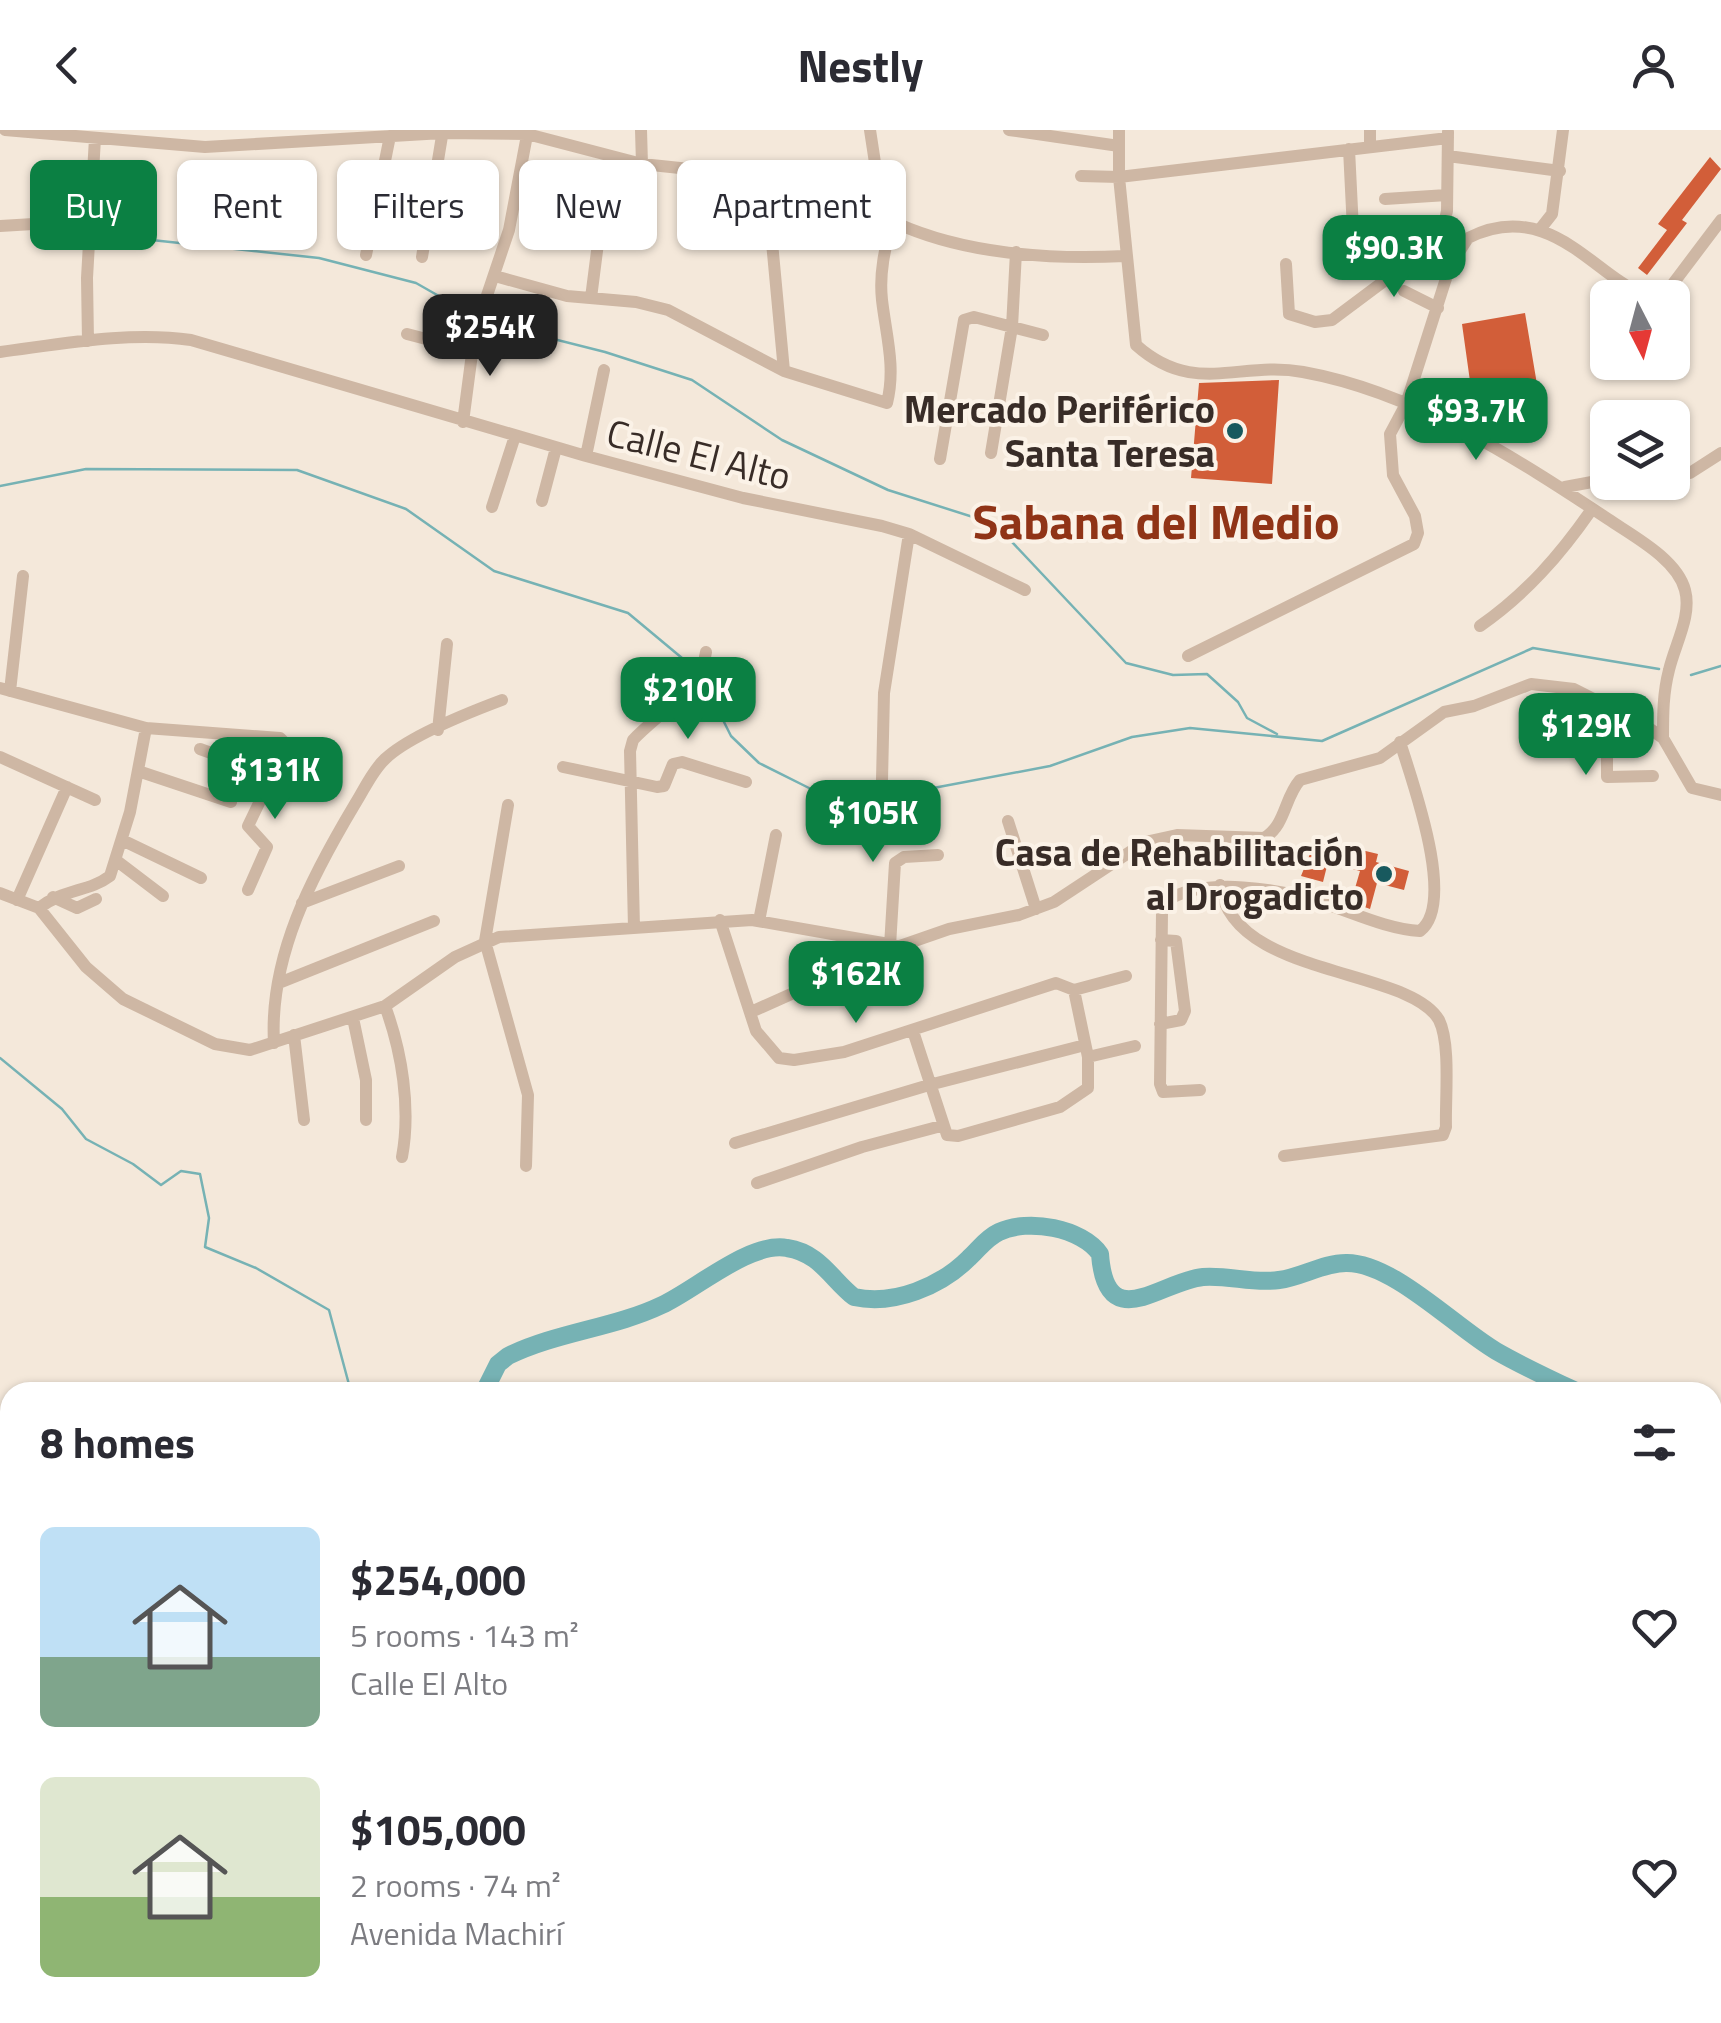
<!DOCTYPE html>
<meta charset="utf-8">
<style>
body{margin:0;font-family:"Titillium Web",sans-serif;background:#f7f7f7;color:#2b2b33;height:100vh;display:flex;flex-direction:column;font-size:38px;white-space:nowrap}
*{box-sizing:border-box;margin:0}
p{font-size:32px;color:#7c7c81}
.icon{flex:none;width:55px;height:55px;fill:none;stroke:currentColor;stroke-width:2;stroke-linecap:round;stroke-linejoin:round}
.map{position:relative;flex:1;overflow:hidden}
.drawer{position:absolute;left:0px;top:1252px;width:1722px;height:642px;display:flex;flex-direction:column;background:#fff;border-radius:30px 30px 0 0;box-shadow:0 2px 8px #0004}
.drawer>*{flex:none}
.hud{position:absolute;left:30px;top:30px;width:1000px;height:90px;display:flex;gap:20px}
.needle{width:65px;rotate:174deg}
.controls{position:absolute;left:1590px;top:150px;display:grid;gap:20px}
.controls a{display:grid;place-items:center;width:100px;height:100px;border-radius:15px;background:#fff;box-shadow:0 2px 8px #0004;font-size:50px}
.price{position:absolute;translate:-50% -85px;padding:0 22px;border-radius:20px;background:#0b8043;color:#fff;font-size:32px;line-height:65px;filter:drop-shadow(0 2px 5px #0008)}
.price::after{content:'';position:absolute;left:50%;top:60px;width:30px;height:22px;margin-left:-15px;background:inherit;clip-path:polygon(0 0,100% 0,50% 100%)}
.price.selected{background:#222;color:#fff}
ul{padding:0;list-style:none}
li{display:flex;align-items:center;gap:30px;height:250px;padding:0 40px}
li span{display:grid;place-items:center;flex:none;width:280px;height:200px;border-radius:15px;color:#555}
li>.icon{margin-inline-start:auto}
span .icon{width:120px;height:120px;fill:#fffc;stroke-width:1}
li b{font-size:42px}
h2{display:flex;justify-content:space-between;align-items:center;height:120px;padding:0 40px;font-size:42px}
.chip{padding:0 35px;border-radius:15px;background:#fff;box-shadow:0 2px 8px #0004;font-size:35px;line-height:90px}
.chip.selected{background:#0b8043;color:#fff}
header{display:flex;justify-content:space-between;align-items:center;height:130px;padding:0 40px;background:#fff;font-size:45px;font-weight:700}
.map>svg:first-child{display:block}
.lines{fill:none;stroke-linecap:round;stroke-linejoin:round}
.stream{stroke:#76b2b4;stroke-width:2.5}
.river{stroke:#76b2b4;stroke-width:18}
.building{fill:#d25e39}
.minor{stroke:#ceb7a4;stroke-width:12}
.poi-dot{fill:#18595e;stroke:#fbf2e7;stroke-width:4}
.labels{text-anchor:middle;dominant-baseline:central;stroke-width:8;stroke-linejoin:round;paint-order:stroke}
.poi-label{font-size:38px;font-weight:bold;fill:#382c27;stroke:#fbf2e7;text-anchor:end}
.street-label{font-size:38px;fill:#382c27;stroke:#fbf2e7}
.district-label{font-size:48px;font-weight:bold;fill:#903417;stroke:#fbf2e7}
</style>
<header><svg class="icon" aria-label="back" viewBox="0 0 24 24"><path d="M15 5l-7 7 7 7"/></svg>Nestly<svg class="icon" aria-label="person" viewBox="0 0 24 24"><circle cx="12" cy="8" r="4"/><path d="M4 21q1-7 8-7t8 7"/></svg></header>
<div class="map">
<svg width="1721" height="1893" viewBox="0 0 1721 1893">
<rect width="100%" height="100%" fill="#f4e8da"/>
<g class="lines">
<path class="stream" d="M96,104L319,128L416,153L474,186
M486,192L605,222L692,250L782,310L888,360L995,394L1126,533L1173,545L1207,544L1238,572L1247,588L1277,604
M0,356L86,339L297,340L406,379L494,441L628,483L694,538
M1691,545L1721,536
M702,548L731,606L759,633L809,658L862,693L928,659L1050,636L1132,607L1190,598L1322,611L1533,518L1659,539
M0,928L62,979L86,1009L133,1034L161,1055L181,1041L200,1044L209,1088L205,1117L256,1138L329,1180L351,1262"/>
<path class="river" d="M484,1262L498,1234L508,1226C557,1202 614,1198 662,1175C695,1160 750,1111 787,1118C820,1123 831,1149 854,1167C894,1176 941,1156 969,1128C979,1119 986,1108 999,1102C1028,1088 1082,1098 1100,1124C1106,1207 1161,1151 1203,1147C1229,1145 1254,1154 1279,1150C1302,1147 1323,1133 1346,1133C1392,1132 1455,1197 1496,1221C1522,1236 1550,1249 1578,1262
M1712,1325L1721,1329
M0,1372L10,1369
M1712,1848L1721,1846
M1610,1893L1624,1885"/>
</g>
<path class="building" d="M1710,27L1721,39L1682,90L1687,93L1647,145L1638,138L1667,100L1658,94Z
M1525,183L1544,296L1475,287L1462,194Z
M1279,250L1272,354L1191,348L1199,253Z
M1316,709L1378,724L1376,732L1409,741L1404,760L1377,753L1370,779L1351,772L1360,741L1328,732L1323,752L1301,746Z"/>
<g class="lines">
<path class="minor" d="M5,0L205,17L443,3L527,4L642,34L822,53C852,61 869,81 896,93C964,124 1051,130 1125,126
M641,0L642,34
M870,0L883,85
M1009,0L1119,16
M1119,0V47L1136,215C1194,267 1240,230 1303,242C1414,262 1516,328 1608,389C1633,406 1677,429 1685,460C1692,486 1675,514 1669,540C1663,563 1663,584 1663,608
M1370,0V15
M1349,19L1354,120
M1448,26L1560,41
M1081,46L1119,47L1448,8
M766,48L784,241
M1385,69L1447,65
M0,96L50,93L90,97
M1541,98L1552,84L1563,0
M366,125L390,6
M422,127L443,0
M1286,134L1289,184L1315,192L1332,190L1419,125L1442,103L1447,81L1448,2
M495,146L567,166L636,172L668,180L784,241L887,273C896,237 886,205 882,170C879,143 885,118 892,92
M1404,161L1438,178
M591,168L609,27
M407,204L472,221
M88,211L87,148L95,8
M0,222C62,214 129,201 191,210L586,326L743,368L882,396L909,404L1025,460
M463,292L475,201L509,100L528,0
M991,323L1012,197L1016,122
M586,326L604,240
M940,329L964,190L974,187L1043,205
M1672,347L1690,343L1721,323
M1565,357L1608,349
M542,371L556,318
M492,377L515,306
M1480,496C1526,464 1560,425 1592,379
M1188,526L1414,414L1418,403L1415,386L1393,345L1390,304L1406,274L1450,136L1468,108C1567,57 1618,192 1669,159L1721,90
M647,534L686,559
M0,558L146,598L280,608L285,613L284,621L248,696L267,717L248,760
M10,561L23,446
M1611,576L1607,593V647L1653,646
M438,600L447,514
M200,619L258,640
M0,627L95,670
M563,637L657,657L664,656L673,634L682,632L746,652
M138,641L231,672
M882,650L884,563L909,404
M508,675L485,811L528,965L526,1036
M1008,691L1036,779
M122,710L201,748
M117,731L163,766
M1220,755C1232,848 1409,837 1439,890C1451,914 1445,970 1446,997L1443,1005L1284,1026
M0,763L39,778L86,837L123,869L215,914L250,920L385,876L455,827L499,807L752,790L900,816L949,799L1019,785L1054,772L1145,712L1177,705L1264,708C1286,695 1284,668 1300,650L1380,628L1444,582L1474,576L1531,554L1574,559L1643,594L1663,608L1692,658L1721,665
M53,767L77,778L96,769
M17,770L67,657
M302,773L399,736
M39,778C63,759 89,762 110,746L130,682L146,598
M720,790L756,901L779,928L794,930L844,922L1056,853L1074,860L1088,927V958L1060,977L958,1006L947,1005L913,901
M759,791L776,705
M634,798L630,621L633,610C657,584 702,559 706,522
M890,816L895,733L904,727L938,725
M279,853L434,791
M1074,860L1126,846
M385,876C402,922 411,978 402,1027
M751,882L827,848
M353,888L366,950V990
M1160,894L1181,890L1185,881L1176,811L1161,810
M294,905L304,990
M274,913C269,826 312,746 355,674C364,660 372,641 385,629C409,606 470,582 502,570
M1088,927L1135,916
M1200,960L1163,962L1160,954L1162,783L1166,771C1206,746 1279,759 1323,773C1354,783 1387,799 1420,801C1457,773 1412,651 1400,612
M735,1013L929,955L1085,915
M757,1053L862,1017L941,996
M0,1706L10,1708
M6,1813L10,1769
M0,1850H10
M126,1893L132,1885"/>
</g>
<g class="poi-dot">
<circle cx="1235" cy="301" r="10"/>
<circle cx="1384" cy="744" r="10"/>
</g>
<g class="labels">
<g class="poi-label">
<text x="1215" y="279">Mercado Periférico<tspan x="1215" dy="44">Santa Teresa</tspan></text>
<text x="1364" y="722">Casa de Rehabilitación<tspan x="1364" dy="44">al Drogadicto</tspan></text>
</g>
<g class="street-label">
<text transform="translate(699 324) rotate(14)">Calle El Alto</text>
</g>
<g class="district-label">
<text x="1156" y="391">Sabana del Medio</text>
</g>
</g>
</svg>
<div class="controls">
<a><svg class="needle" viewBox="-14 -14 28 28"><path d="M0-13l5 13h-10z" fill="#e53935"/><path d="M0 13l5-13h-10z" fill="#7c7c81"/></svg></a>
<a><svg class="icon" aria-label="layers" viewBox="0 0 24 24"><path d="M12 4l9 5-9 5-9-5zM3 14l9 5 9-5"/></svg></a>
</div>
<b class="price" style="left:1394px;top:170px">$90.3K</b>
<b class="price selected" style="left:490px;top:249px">$254K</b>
<b class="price" style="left:1476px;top:333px">$93.7K</b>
<b class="price" style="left:688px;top:612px">$210K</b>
<b class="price" style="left:1586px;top:648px">$129K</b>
<b class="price" style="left:275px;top:692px">$131K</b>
<b class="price" style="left:873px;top:735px">$105K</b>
<b class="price" style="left:856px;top:896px">$162K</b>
<div class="hud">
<a class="chip selected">Buy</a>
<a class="chip">Rent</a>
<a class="chip">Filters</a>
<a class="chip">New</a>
<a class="chip">Apartment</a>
</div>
<section class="drawer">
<h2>8 homes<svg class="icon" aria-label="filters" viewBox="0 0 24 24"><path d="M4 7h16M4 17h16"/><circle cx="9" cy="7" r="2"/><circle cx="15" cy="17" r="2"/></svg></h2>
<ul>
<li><span style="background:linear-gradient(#bfe0f5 65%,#7fa58c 0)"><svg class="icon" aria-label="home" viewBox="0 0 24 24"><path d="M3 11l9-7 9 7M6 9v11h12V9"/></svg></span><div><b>$254,000</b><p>5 rooms · 143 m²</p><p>Calle El Alto</p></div><svg class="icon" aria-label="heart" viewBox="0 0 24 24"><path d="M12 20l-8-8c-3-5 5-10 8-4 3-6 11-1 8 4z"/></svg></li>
<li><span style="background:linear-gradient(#dfe7d0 60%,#8fb573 0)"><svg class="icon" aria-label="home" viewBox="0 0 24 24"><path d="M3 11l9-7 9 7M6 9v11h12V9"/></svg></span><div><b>$105,000</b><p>2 rooms · 74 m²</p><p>Avenida Machirí</p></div><svg class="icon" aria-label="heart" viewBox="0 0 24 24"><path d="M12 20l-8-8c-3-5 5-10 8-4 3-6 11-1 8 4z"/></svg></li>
</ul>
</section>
</div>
